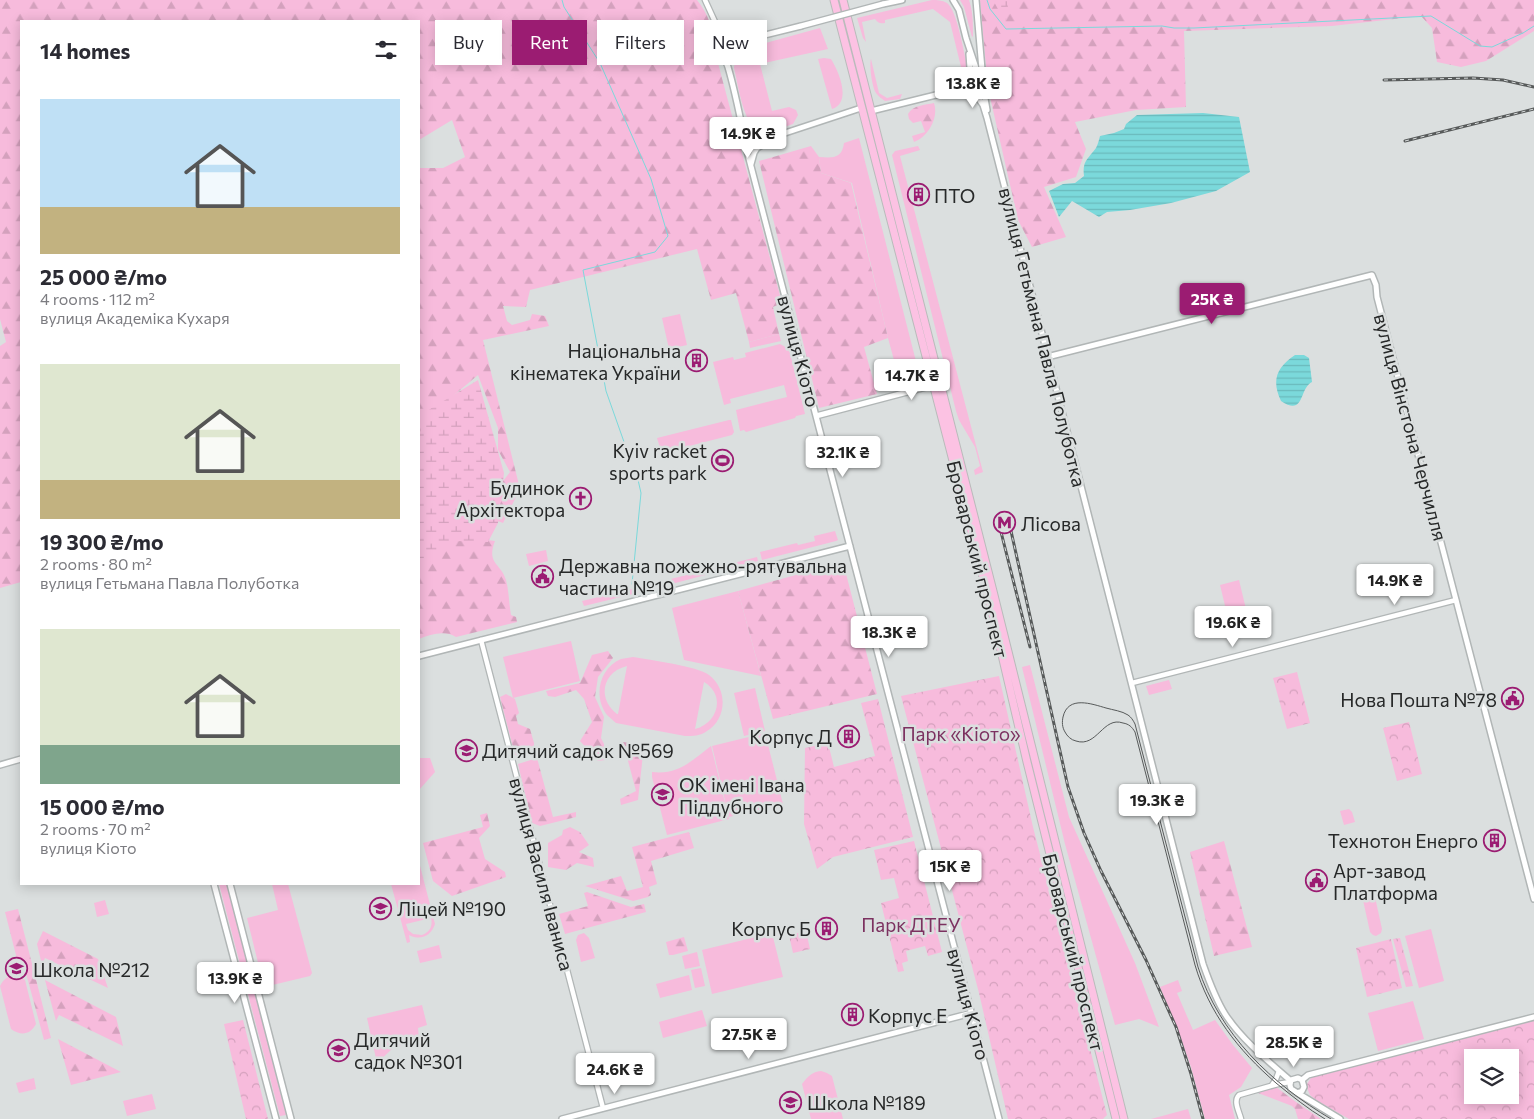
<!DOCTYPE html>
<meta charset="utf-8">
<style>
body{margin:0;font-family:Commissioner,sans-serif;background:#f2f2f3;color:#2b2b33;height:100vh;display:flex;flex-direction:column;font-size:19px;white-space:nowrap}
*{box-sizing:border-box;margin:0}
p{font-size:16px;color:#7c7c81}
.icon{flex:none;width:28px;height:28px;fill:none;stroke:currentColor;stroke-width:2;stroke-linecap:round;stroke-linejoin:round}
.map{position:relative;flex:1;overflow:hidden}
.panel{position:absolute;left:20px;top:20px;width:400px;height:865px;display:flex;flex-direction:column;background:#fff;border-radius:0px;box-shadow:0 2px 12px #0003}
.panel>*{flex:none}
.guide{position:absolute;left:435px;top:20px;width:475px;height:45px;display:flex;gap:10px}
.fabs{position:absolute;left:1464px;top:1049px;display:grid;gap:10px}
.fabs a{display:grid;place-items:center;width:55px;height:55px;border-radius:0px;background:#fff;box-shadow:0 2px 12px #0003;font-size:25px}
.price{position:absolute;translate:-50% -42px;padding:0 11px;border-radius:5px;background:#fff;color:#222;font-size:16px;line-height:32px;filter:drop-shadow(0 1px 2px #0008)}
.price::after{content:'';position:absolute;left:50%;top:30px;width:15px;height:11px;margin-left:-8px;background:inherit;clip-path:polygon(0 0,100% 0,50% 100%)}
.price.selected{background:#9b1c72;color:#fff}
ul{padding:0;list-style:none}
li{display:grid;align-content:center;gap:10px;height:265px;padding:0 20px}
li span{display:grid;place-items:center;height:155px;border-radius:0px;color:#555}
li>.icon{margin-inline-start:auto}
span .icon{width:90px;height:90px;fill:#fffc;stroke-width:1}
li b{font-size:21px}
h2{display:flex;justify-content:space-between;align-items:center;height:60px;padding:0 20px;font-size:21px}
.pill{padding:0 18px;border-radius:0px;background:#fff;box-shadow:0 2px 12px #0003;font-size:18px;line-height:45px}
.pill.selected{background:#9b1c72;color:#fff}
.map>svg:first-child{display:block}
.grass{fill:#f7bbdc;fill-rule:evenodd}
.forest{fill:url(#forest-firs)}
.wetland{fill:url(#wetland-marsh)}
.park{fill:url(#park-crowns);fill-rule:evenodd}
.water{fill:url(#water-rules)}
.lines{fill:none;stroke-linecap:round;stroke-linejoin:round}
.stream{stroke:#7bd9db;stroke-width:1}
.minor-casing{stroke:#b1b6b6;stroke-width:7}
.tertiary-casing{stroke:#b1b6b6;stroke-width:8}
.trunk-casing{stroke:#babbbb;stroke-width:9}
.minor{stroke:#fff;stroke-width:4.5}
.tertiary{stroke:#fff;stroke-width:5}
.trunk{stroke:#fcc2e3;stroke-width:7}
.tram{stroke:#575a5a;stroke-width:1}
.rail-casing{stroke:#575a5a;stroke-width:3}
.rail{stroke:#dbdfdf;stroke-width:1;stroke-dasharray:4;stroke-linecap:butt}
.tertiary-bridge-casing{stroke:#b1b6b6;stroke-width:8;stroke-linecap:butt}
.tertiary-bridge{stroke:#fff;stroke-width:5}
.labels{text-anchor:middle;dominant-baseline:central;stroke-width:5;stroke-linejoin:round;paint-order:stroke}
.poi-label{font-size:19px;fill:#272929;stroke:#dbdfdf;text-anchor:start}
.street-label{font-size:19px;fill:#272929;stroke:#dbdfdf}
.park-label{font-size:19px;fill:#7c3160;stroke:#dbdfdf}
</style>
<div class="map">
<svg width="1534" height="1119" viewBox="0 0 1534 1119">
<defs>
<pattern id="forest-firs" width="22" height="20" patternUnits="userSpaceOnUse" patternTransform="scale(1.25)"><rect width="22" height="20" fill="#f7bbdc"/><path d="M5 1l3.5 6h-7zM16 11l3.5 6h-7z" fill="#d4a1bd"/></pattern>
<pattern id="wetland-marsh" width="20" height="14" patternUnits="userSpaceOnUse" patternTransform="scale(1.25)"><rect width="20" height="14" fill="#f7bbdc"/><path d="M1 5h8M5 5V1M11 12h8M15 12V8" fill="none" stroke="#d4a1bd"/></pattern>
<pattern id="park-crowns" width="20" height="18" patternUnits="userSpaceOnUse" patternTransform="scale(1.25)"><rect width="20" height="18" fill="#f7bbdc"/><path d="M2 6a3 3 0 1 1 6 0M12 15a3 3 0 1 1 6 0" fill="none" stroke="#d4a1bd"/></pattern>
<pattern id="water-rules" width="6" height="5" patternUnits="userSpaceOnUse" patternTransform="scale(1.25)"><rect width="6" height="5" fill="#7bd9db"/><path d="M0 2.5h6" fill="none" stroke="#6ababc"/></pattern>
</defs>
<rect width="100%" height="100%" fill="#dbdfdf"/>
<path class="grass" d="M932,0C937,0 942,0 947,3C957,10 964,53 967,66C967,77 960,86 949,79L960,75L962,71L950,22L933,9L885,20V23C880,24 878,23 875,19L862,22L866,42L863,38L857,18Z
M960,0H969C973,12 973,23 973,36L972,37L964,7Z
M820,28L828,49L760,64L772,111L789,107L796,110L798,115L793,124L790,125C782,128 771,133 763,132C744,132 738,83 734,68C735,58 739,53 748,48Z
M824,58L831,59C839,72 852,102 832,109L818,59Z
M871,59L879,93L887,98L902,94L900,99L885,101C882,99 878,96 876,93C872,87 869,65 871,59Z
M859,138L921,381L901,386L888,338L852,183L821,173L819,157C832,158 842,159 844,143Z
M918,146L920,150L900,156L983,472L975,475L974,470L980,466L975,447L959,420L956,411L892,155L895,151Z
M680,314L687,345L669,349L662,318Z
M779,334L781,341L750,348L749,342Z
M780,344L789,349L805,414L796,416L795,418L746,432L744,430L740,431L736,410L787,397L784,385L730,399L731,403L724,405L713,362L733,357L734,360L746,357L745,353Z
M729,420H731L734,432L732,435L662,453L661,451L657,438Z
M835,531L838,540L836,541L762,560L760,552L797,543L798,545L815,541L814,536Z
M546,550L548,561L529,566L526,554Z
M757,557L758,561L664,586L663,581Z
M1239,580L1246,609L1227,614L1220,585Z
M658,582L659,587L629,595L628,590Z
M624,591L625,596L584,606L582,601Z
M738,591L761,676L684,660L672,608Z
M571,641L580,681L513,698L503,657Z
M633,657C650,660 697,666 709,675C728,689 727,719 707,731C700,736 693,736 685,736L616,723C613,720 610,718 607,715C593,697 599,668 621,659C625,658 629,658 633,657ZM627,666L618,714H617C597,699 602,672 627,666ZM704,682C726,695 718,723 695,729Z
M1030,665L1069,817L1135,963L1159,1027L1139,1019L1115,1025L1065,844L1022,667Z
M1169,680L1172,689L1149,695L1146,686Z
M755,688L765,731L744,736L734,693Z
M765,733L783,804L729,817L712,746Z
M711,746L729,819L667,835L652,777V772C679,775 691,761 711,746Z
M419,758H430L435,772L419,790Z
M1349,809L1352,812L1355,822L1344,825L1340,811Z
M419,862L435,924C431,936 421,941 409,935L410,942L407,943L391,884H419ZM431,918C433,926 430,932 422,935L413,934L408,930L406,924Z
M219,884H227L286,1115L280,1116Z
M272,884H288L312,973L310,976L264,987L247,918L278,910Z
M1375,897L1382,929L1381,933L1376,936L1373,935L1370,932L1363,900Z
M105,900L109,914L97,917L94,903Z
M1431,929L1444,981L1419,988L1405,936Z
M584,933L589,938L595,958L581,962L576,940L578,935Z
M772,933L783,977L712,994L702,950Z
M439,945L442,958L420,963L417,951Z
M697,952L700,966L685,969L682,956Z
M701,968L705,986L695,988L691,970Z
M14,975L20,977L25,980L36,1024C30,1035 21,1036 11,1029L0,986C4,979 6,977 14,975Z
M689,975L692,990L660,998L656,984Z
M1178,980L1182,991L1177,993L1193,1030L1215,1020L1233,1045L1252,1068L1241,1087L1229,1095L1235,1119H1205L1191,1067L1178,1030L1160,987Z
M1413,1001L1424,1039L1378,1051L1368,1013Z
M422,1005L427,1025L418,1028L419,1039L393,1048L377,1063L367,1018Z
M702,1010L707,1026L663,1038L659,1022Z
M821,1071L827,1073L832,1076L843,1119H811L802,1084C808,1076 812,1072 821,1071Z
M34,1078L36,1089L19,1093L16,1083Z
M152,1094L156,1109L127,1116L123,1101Z
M1188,1109L1191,1119H1151Z"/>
<path class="forest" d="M0,0H697C708,13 716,35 715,52L782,303L773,307L779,334L749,342L736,293L711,300L697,249L530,290L526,307L503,306L507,321L512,325L530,320L532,314L545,316L549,326L483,340L520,489L503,523L490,518L500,506L497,489L510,472L498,450V428L478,375L429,416L419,435V168H443L465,157L452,120L419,140V21H21V582L0,588V346L6,342L0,319Z
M980,0H1534V31L1486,61L1461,67L1437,62L1432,28L1421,16L1332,26L1184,31L1186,107L1136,110L1075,122L1086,149L1076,177L1044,187L1066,237L1032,247L1018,220L988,88Z
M934,103C939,118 928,137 914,142L912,136L925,132L921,121L913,123L909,119L908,114C913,105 925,105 934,103Z
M811,146L819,157L821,173L851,183L888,338L864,347L877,394L819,408L759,161Z
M457,536L495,541C486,564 501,563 506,580C509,591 509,604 511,615L516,617L517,622L456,637C445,630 431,634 419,639V570Z
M843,562L877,694L773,719L738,591Z
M608,651L613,658L598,677L595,697L604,717L601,738L604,744L605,760L598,761L580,741L592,722L584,699L576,690L555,697L548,696L546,691L580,683L592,655Z
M506,694L515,699L519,713L516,716L518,724L530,729L534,743V754L526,756L515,755L500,697Z
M623,742L644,745L638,800L621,805L620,799L636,791Z
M537,758L553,817L576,812V817L540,826L532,823L518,764Z
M487,813L490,826L479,838L485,859L505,872L506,877L452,896L433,881L423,843L483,827L480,815Z
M570,827L580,832L589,845L579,852L593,858L594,867L577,863L566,870L548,867V843L562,835L563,830Z
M689,832L694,848L651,861L657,884L649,887L651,895L648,897L633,901L585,886L621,876L627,891L643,887L632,847Z
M1224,841L1252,947L1214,956L1190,852Z
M587,892L631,907L644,904L646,912L565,934L559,914L588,906L584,893Z
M18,909L51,1038L44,1040L23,962L18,963L5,912Z
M43,931L98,959L108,988L45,958L42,965L37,944Z
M684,937L688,951L673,955H669L666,942Z
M45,980L116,1017L123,1046L59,1015L56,1021Z
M58,1039L121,1072L71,1085Z
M1276,1087L1296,1102L1321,1119H1298L1295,1109L1292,1106L1258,1093Z"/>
<path class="wetland" d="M993,0H1009L1005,22Z
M478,380L504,473L498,523L488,542L455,541L422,568L419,574V435L427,411Z"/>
<path class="park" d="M1297,672L1310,723L1287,729L1273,678Z
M999,676L1033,827L1107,1115L1103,1119H1008L979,993L901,696Z
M878,699L913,837L833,857L817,869L804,824L805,748L828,743L834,767L875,756L861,703Z
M1409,722L1422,774L1397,781L1383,728Z
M914,841L942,952L928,956L925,946L906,951L908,961L902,963L904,971L898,972L881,903L899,898L894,878L881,880L874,850Z
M806,931L810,949L793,953L789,935Z
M1400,938L1413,986L1406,987L1393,939Z
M1391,939L1402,988L1367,997L1356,948Z
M1534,1019V1119H1349L1316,1100L1310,1095L1307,1088V1084L1311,1078L1314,1076ZM1472,1058H1510V1095H1472Z
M243,1020L268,1119H246L224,1024Z"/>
<path class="water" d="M1203,113L1239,117L1250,172L1216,191L1171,203L1130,210L1107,212L1099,217L1072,201L1059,217L1049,191L1063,184L1075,183L1084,176C1082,161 1088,159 1096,148C1098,144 1099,140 1100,136L1114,133L1124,129L1126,124L1137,115Z
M1295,355H1304L1309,358L1312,382C1299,388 1305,417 1281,401C1271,380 1277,367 1295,355Z"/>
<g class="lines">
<path class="stream" d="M562,0L564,7L600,63L651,179L668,236L655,252L583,270L600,360
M987,0L990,9L1006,29L1162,26L1174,28H1194L1431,16L1480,46L1492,47L1523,33L1534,26
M602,369L606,391L629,456
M632,584L641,493L636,471"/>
<defs>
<path id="minor" d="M705,0L716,24L720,43
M718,27L725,35L729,38
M481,640L603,1108
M1132,683L1456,600
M1272,1085L1276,1079L1279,1071
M1241,1119C1239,1111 1233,1101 1239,1095L1278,1084L1290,1082"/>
<path id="tertiary" d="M953,0L959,10L966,38L979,77
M976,0L983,81
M883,4L902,0
M801,26L749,39L739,40L726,38L721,41C719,49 725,59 728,67C736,94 741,122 747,151L999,1119
M969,54L970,68L969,79
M727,64L732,52L746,41
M983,87L987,110
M953,90L975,76L981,79L983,87L979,91L974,92C969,90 967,87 968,81
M974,92L983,105L987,118L1203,964C1209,981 1215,998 1225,1014C1241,1039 1269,1062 1291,1081
M871,111L948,92L971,91
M744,124C751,136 763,136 776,135
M751,164L754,153L757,148L779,135L861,108
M1047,357L1372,275L1376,285L1377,297L1534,899
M816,416L934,385
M419,656L850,546
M0,765L21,759
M214,884L276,1119
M230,884L291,1119
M1302,1080L1308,1075L1534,1017
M1302,1080L1298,1078L1291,1080L1290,1085L1291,1089L1340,1119
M1297,1093L1302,1091L1304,1087L1302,1080
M562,1119L972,1013"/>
<path id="trunk" d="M834,0L991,608L1027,762L1116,1119
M843,0L993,591L1124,1119"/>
</defs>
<use href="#minor" class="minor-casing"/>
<use href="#tertiary" class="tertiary-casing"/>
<use href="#trunk" class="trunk-casing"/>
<use href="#minor" class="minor"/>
<use href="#tertiary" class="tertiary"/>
<use href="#trunk" class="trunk"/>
<path class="tram" d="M1325,1119C1308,1109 1292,1096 1276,1083C1238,1050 1209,1013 1195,965L1135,732C1132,727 1129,724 1123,723C1103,716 1097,748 1076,741C1071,740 1067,736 1065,732C1062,727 1062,722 1063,717C1068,695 1092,704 1106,708C1113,710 1122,711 1128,715C1131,717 1133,720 1135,724L1198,967C1219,1034 1272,1084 1331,1119"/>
<defs>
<path id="rail" d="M1384,80L1473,78L1503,80L1534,87
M1405,141L1534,109
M1009,522L1068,787L1084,833L1101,871L1146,960L1176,1027L1191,1074L1203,1119
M999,524L1030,647"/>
</defs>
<use href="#rail" class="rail-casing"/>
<use href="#rail" class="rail"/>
<defs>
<path id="tertiary-bridge" d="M801,26L883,4"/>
</defs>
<use href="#tertiary-bridge" class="tertiary-bridge-casing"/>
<use href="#tertiary-bridge" class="tertiary-bridge"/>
</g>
<defs>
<symbol id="building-ring" viewBox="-11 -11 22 22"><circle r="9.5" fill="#dbdfdf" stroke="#9b1c72" stroke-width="1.5"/><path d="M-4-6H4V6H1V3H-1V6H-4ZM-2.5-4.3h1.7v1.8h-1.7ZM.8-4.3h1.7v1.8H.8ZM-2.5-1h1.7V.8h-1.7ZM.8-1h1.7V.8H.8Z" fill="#9b1c72"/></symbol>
<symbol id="stadium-ring" viewBox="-11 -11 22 22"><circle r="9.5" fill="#dbdfdf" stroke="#9b1c72" stroke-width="1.5"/><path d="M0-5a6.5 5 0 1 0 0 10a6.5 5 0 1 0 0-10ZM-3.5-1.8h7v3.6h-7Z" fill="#9b1c72"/></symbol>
<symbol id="church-ring" viewBox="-11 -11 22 22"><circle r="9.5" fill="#dbdfdf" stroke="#9b1c72" stroke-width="1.5"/><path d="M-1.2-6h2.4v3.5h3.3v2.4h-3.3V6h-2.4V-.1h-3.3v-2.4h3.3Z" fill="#9b1c72"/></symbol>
<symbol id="metro-ring" viewBox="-11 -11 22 22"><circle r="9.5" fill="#dbdfdf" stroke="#9b1c72" stroke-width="1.5"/><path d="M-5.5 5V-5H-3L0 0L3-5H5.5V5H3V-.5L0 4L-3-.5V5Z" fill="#9b1c72"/></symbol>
<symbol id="civic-ring" viewBox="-11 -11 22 22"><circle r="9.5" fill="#dbdfdf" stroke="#9b1c72" stroke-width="1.5"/><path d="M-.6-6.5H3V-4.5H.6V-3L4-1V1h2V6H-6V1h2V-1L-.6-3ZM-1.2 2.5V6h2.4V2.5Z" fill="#9b1c72"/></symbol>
<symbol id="school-ring" viewBox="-11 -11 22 22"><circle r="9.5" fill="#dbdfdf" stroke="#9b1c72" stroke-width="1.5"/><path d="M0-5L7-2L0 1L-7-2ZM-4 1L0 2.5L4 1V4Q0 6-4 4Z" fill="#9b1c72"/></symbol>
<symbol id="university-ring" viewBox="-11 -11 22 22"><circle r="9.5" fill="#dbdfdf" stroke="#9b1c72" stroke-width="1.5"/><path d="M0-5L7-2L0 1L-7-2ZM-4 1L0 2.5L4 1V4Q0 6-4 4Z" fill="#9b1c72"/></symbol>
</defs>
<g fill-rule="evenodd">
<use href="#building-ring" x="906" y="182" width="25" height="25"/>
<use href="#building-ring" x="684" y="348" width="25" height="25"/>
<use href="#stadium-ring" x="710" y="448" width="25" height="25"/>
<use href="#church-ring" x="568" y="486" width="25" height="25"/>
<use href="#metro-ring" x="992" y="510" width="25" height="25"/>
<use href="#civic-ring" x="530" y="564" width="25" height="25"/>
<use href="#civic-ring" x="1500" y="686" width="25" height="25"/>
<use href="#building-ring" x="836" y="724" width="25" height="25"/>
<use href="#school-ring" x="454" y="738" width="25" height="25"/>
<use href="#university-ring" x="650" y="782" width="25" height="25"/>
<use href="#building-ring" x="1482" y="828" width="25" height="25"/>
<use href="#civic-ring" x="1304" y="868" width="25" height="25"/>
<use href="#school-ring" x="368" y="896" width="25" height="25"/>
<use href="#building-ring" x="814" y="916" width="25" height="25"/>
<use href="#school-ring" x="4" y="956" width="25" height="25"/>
<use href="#building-ring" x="840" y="1002" width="25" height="25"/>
<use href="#school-ring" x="326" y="1038" width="25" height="25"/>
<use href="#school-ring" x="778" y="1090" width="25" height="25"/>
</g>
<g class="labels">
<g class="poi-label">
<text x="934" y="195">ПТО</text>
<text x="681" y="350" text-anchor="end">Національна<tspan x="681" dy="22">кінематека України</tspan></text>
<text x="707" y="450" text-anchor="end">Kyiv racket<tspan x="707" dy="22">sports park</tspan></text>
<text x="565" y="487" text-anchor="end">Будинок<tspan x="565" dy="22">Архітектора</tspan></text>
<text x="1021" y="523">Лісова</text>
<text x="559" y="565">Державна пожежно-рятувальна<tspan x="559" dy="22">частина №19</tspan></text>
<text x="1497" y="699" text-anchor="end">Нова Пошта №78</text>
<text x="832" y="736" text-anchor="end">Корпус Д</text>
<text x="482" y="750">Дитячий садок №569</text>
<text x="679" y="784">ОК імені Івана<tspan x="679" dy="22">Піддубного</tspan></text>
<text x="1478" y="840" text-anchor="end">Технотон Енерго</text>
<text x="1333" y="870">Арт-завод<tspan x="1333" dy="22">Платформа</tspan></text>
<text x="397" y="908">Ліцей №190</text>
<text x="811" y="928" text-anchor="end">Корпус Б</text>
<text x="33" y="969">Школа №212</text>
<text x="868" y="1015">Корпус Е</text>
<text x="354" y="1039">Дитячий<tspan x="354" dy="22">садок №301</tspan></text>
<text x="807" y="1102">Школа №189</text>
</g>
<g class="street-label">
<text transform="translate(1043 337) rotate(76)">вулиця Гетьмана Павла Полуботка</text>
<text transform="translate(799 351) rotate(75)">вулиця Кіото</text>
<text transform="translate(1411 427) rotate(75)">вулиця Вінстона Черчилля</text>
<text transform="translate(978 559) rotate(76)">Броварський проспект</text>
<text transform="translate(542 874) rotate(75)">вулиця Василя Іваниса</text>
<text transform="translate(1074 952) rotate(76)">Броварський проспект</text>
<text transform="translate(969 1004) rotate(75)">вулиця Кіото</text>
</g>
<g class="park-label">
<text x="961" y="733">Парк «Кіото»</text>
<text x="911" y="924">Парк ДТЕУ</text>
</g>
</g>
</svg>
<div class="fabs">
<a><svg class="icon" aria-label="layers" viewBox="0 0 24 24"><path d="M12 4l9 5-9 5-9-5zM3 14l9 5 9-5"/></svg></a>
</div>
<b class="price" style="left:973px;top:109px">13.8K ₴</b>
<b class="price" style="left:748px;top:159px">14.9K ₴</b>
<b class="price selected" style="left:1212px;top:325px">25K ₴</b>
<b class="price" style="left:912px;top:401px">14.7K ₴</b>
<b class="price" style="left:843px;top:478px">32.1K ₴</b>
<b class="price" style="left:1395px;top:606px">14.9K ₴</b>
<b class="price" style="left:1233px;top:648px">19.6K ₴</b>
<b class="price" style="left:889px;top:658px">18.3K ₴</b>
<b class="price" style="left:1157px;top:826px">19.3K ₴</b>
<b class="price" style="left:950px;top:892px">15K ₴</b>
<b class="price" style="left:235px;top:1004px">13.9K ₴</b>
<b class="price" style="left:749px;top:1060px">27.5K ₴</b>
<b class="price" style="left:1294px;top:1068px">28.5K ₴</b>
<b class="price" style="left:615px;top:1095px">24.6K ₴</b>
<div class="guide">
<a class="pill">Buy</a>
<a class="pill selected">Rent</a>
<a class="pill">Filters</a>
<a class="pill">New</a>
</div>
<section class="panel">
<h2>14 homes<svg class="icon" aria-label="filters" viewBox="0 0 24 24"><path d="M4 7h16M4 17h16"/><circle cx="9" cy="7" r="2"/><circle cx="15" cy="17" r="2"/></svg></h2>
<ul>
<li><span style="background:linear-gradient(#bfe0f5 70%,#c2b280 0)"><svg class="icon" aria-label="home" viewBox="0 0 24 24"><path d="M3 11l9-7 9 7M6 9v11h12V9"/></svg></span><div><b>25 000 ₴/mo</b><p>4 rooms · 112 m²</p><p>вулиця Академіка Кухаря</p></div></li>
<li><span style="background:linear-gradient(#dfe7d0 75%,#c2b280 0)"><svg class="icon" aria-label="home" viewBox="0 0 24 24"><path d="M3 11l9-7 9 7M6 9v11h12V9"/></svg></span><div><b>19 300 ₴/mo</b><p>2 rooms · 80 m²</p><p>вулиця Гетьмана Павла Полуботка</p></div></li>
<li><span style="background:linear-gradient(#dfe7d0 75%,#7fa58c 0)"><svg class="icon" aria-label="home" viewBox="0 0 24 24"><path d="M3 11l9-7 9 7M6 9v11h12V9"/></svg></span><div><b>15 000 ₴/mo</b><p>2 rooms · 70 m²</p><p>вулиця Кіото</p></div></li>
</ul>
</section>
</div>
